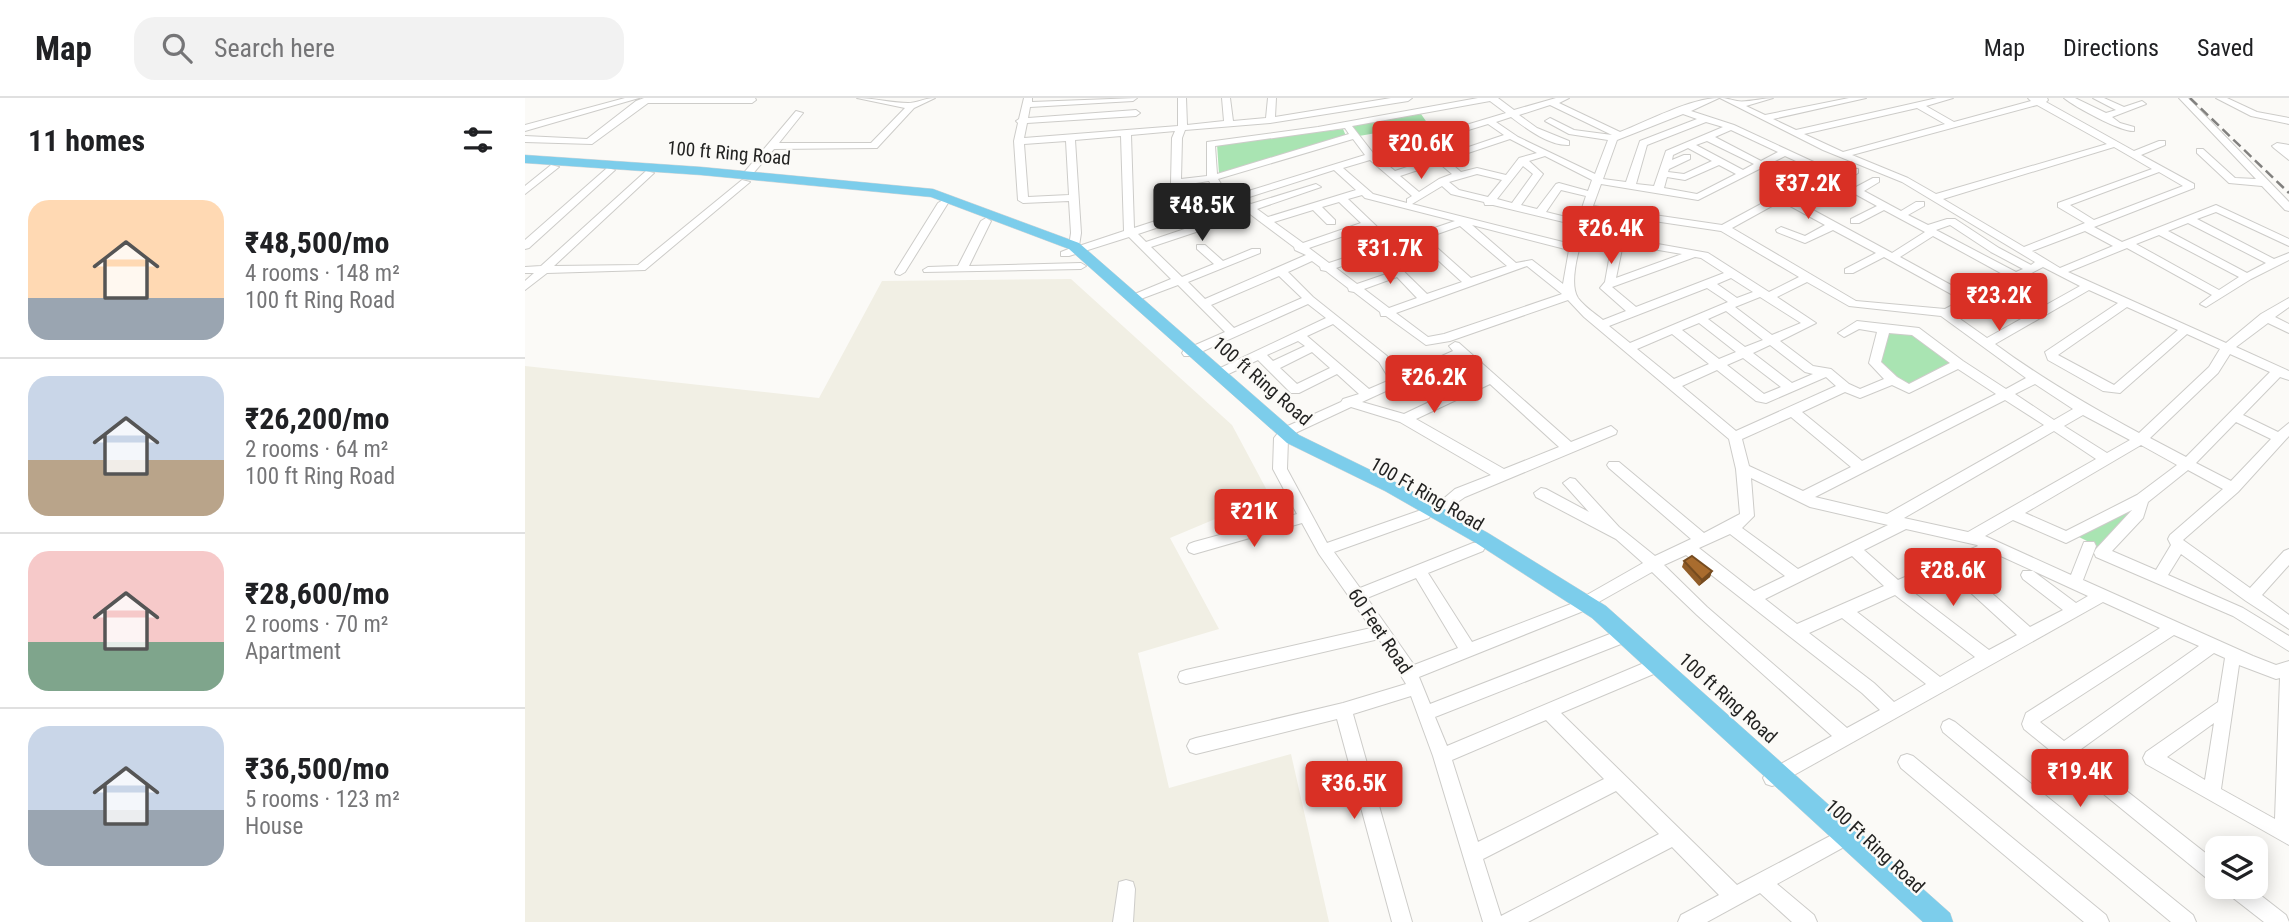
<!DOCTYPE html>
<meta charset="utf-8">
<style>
body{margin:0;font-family:"Roboto Condensed",sans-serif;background:#f2f2f2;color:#202124;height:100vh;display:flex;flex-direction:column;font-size:26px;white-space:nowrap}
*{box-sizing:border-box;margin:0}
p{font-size:23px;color:#757577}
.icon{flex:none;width:38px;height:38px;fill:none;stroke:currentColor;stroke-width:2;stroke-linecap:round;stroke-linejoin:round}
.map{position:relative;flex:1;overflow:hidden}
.side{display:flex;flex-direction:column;background:#fff;width:525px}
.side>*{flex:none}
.fabs{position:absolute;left:1680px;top:738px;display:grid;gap:14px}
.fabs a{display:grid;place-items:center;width:63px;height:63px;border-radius:14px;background:#fff;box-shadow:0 4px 18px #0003;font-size:35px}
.price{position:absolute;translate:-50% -60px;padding:0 16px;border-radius:7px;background:#d93025;color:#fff;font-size:23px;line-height:46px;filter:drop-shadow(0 2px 4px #0008)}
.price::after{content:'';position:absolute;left:50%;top:42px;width:21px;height:16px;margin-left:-10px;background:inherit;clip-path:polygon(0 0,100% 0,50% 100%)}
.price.active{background:#222;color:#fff}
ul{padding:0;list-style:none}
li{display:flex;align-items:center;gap:21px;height:175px;padding:0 28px}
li+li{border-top:2px solid #e0e0e0}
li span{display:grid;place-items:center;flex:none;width:196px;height:140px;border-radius:21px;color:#555}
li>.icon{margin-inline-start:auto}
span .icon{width:84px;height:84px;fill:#fffc;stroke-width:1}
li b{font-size:30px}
h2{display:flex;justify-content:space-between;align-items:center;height:84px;padding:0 28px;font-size:30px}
header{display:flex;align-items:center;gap:42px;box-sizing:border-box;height:98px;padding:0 35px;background:#fff;border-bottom:2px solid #e0e0e0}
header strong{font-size:33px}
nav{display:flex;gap:38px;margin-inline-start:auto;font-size:24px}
.search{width:490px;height:63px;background:#f2f2f2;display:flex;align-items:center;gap:18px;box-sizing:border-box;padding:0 24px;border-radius:21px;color:#757577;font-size:26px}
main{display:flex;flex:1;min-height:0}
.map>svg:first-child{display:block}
.built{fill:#f1efe4}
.green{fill:#a9e4b2}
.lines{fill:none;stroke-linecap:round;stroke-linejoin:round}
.minor-casing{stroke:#cdccc9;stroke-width:2}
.major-casing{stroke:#d7d7d7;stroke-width:1}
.minor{fill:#fff;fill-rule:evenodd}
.major{fill:#7ccdeb;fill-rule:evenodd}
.rail{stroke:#82817f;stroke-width:2.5;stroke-dasharray:10 5;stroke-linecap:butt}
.wall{fill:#915d28}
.shaded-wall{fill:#764c20}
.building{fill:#a96c2e;stroke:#764c20;stroke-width:2}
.labels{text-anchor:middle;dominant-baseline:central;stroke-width:5;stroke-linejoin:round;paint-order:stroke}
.street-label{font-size:19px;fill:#232322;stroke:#fbfaf7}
</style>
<header>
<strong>Map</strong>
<div class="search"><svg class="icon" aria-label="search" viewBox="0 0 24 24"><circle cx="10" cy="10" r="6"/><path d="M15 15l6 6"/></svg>Search here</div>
<nav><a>Map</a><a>Directions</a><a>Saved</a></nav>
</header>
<main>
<section class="side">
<h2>11 homes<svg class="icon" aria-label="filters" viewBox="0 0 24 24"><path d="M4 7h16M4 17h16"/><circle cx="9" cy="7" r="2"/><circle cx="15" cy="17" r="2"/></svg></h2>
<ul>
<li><span style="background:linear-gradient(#ffd9b3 70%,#9aa5b1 0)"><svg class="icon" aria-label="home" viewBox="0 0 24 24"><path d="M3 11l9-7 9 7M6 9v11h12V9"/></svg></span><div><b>₹48,500/mo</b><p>4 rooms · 148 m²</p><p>100 ft Ring Road</p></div></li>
<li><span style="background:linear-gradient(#c9d6e8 60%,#b9a48a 0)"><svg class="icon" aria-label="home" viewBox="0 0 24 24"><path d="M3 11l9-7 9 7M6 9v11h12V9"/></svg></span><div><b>₹26,200/mo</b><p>2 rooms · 64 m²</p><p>100 ft Ring Road</p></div></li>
<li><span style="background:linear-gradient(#f6c9c9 65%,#7fa58c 0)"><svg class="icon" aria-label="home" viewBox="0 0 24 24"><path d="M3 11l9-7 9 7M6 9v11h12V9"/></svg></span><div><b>₹28,600/mo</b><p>2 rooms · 70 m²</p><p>Apartment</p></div></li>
<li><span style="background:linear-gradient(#c9d6e8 60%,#9aa5b1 0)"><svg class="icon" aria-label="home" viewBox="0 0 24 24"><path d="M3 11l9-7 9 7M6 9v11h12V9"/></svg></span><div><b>₹36,500/mo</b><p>5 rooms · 123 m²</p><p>House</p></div></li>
</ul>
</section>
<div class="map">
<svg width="1764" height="824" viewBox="0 0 1764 824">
<rect width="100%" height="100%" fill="#fbfaf7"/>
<path class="built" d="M546,181L707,327L745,398L645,440L694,531L613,555L644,690L766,656L804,824H0V268L294,300L357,183Z"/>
<path class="green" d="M896,16L903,26L834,38L828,28Z
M818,31L821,38L694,76L692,46Z
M1386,234L1429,265L1382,287L1355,264L1361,235Z
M1609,408L1576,450L1552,438Z"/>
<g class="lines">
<defs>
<path id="minor" d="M100,0H114L0,33V27Z
M119,0H230L231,2L227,5H123L67,46L0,44V38L62,41L111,3Z
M332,0C349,0 366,5 383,5C392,5 400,0 410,0L389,10L352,50L249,51L225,79L217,77L271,13L278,15L254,45H346L380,10Z
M499,0H507V4L612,0L608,3L505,9L503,20L611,12L615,15L611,18L502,25L499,40L653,28V0H661L662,27L699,23L697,0H705L708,23L741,20L743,0H751L750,19L866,0H887L883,3L745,25L660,32L657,40L656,81L682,78V44L793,29L953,0H973L989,12L1031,0H1044L1034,5L1095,34C1123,23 1166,0 1194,0L1166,13L1209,27L1306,72L1308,74L1304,78L1310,80L1327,71H1333V75L1319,84L1331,89L1348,80H1354V84L1339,93L1376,113L1391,104H1399V108L1383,117L1403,127L1422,121H1430L1474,150L1506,167L1510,164L1377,84L1298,52L1195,0C1202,0 1206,2 1212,3C1220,5 1239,0 1248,0L1221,8L1240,17L1324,0H1341L1248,21L1271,32L1412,0H1428L1401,8L1429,24L1506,3L1503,0H1522L1523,2L1521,4L1609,53L1634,43H1640V47L1616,57L1669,86V90L1569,129L1597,144L1691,107L1764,141V148L1691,114L1672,121L1749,161L1764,155V162L1726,181L1681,209L1675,206L1687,197L1602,150L1543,174L1701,245L1736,216L1764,200V209L1750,219L1764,226V235L1743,225L1711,249L1764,273V282L1755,279L1718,317L1753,334L1764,325V338L1713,394L1658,442L1725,490L1759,453L1764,451V467L1737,497L1764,517V531L1721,503L1656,456L1643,477L1718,510L1764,538V553L1708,518L1571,459L1569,455L1571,451L1607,412L1541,445L1488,422L1460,438L1546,477L1559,444H1569L1571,448L1558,482L1728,558L1751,567L1764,563V747L1621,666L1618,660L1621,654L1693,604L1700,560L1689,555L1552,654L1692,764V785L1685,783L1499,631L1497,626L1501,615L1635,530L1578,504L1253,686L1247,688L1241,686L1238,680L1241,674L1307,638L1172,517L1127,474L1056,514L894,579L905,606L1090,534L1096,536L1098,541L1096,546L910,619L922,648L1119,565L1125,563L1131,565L1133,570L1131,575L1036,615L1212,787L1307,737L1313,734L1319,737L1322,743L1319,749L1252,786L1289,817L1292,824H1267L1235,795L1182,824H1153L1156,817L1194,797L1147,749L1003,824H958L908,658L886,598L828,616L887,824H867L812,621L671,656L665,654L662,648L665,642L671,640L818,605L881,586L854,541L661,586L655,584L653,579L655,574L661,572L846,530L794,456L777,425L669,456L664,454L662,450L664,446L669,444L772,416L748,371L749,340L756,331L816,304L818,301L834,296L812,276L774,295H766L733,262L697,279H689L687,276L689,273L801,220L783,206L667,258H659L657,255L659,252L700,234L653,187L613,202H605V198L646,181L604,139L544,158H536V154L546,150L544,148L546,135L544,103L498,105L493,102L489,43L493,25L491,23L494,21ZM965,3L981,15L848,55L827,28ZM1025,7L1087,37L1049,32L1025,20L1020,23L1044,36L1083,42L1070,76L993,39L971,24L986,19C1002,31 1024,48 1044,47V43L1012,30L994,17ZM1512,7L1582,46L1411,96L1383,80L1327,57ZM1392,10L1420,26L1318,54L1279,36ZM1158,16L1172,21L1115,43L1101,84L1078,81L1092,42ZM1181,24L1198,29L1141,53L1129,88L1111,86L1122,47ZM963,26L979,37L917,58L901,45ZM820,30L824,36L692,76L690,48ZM1206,32L1253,54L1236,63L1190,39ZM650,33L647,40L646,85L651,88L684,83L695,102L609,130L606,37ZM596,38L599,133L554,148L556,135L550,42ZM828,41L840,57L704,99L693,81ZM985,41L1012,55L994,60L981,77L952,70L936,74L922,62ZM541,43L544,97L503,99L499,46ZM1182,43L1229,66L1218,72L1171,47ZM893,47L909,60L870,73L853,59ZM1589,49L1627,71L1533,105V109L1560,125L1499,149L1418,101ZM1163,50L1187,63L1159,76L1143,74L1144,71L1165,61V57H1159L1147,62L1148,57ZM1020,58L1067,82L1063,93L1034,85L1031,86L1012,111L996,107L1018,76L1004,63ZM1260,58L1295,74L1197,127L1068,108L1076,86L1173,102ZM845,62L887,98L882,101V105L848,96L818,70ZM914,65L927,76L914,81L894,94L875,78ZM1194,67L1211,76L1172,96L1139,90L1142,79L1160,82ZM998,68L1008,76L987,105L972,101ZM809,72L831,92L743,119L732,111L796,89L791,86L726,106L718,101ZM1634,74L1658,88L1569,122L1545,107ZM952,76L977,82L963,99L934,92L924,84ZM1296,82L1321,91L1352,108L1326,121V125H1334L1359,112L1400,134L1367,155L1264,99ZM917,88L926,96L959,104L960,107H968L1051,127L1046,146L887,106ZM1036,92L1061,98L1053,122L1021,114ZM837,97L840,100L930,123L868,144L823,101ZM1256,103L1300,127L1280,138L1256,129L1251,132L1252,134L1280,145L1308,132L1351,155L1320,171V175H1328L1359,159L1437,202L1420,211L1331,203L1207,130ZM709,104L719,111L621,144L613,136ZM814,104L836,125L778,145L749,124L788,112L802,126H810V122L797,109ZM1066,114L1092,117L1080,184L1075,190L1101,213L1078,222C1069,215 1059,208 1053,200C1041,182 1060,131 1066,114ZM725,116L769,149L770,152L781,157L680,201L663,184L735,155V151H727L698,163L680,147H672V151L689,166L657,179L626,149ZM1102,119L1196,133L1274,179L1244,194L1183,155L1099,140ZM1663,125L1741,165L1722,175L1643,133ZM947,127L1044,152L1038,186L1007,162L991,165ZM1425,127L1466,154L1498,171L1491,174L1411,132ZM935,128L982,168L946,180L901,140ZM842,130L859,147L804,165L784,150ZM1560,133L1588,148L1535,170L1507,153ZM1634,137L1714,179L1694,192L1611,146ZM1408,138L1483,179L1446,198L1375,159ZM892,143L937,184L902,196L859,154ZM1098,146L1157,156L1091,180ZM850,157L867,174L832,186L811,170ZM1170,159L1176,160L1199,175L1111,209L1087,189ZM787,163L795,169L796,172L801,173L823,190L824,193L829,194L855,214L856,218H861L901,247L925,243L1043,202L1059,219L1204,341L1211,371L1215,416L1179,435L1094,364H1084L1082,367L1084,370L1166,441L1130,458L1094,429L1050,381L1045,380L1038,385L1064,414L1021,391L1016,390L1009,395L1011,399L1091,441L1118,465L1046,506L947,544L903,475L958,453L960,449L958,445H948L835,490L809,454L904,420L906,417L911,419L940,399L1091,336L1092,333L1086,328L1046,344L934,245L930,244L924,248L928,253L874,277L862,258L788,199L763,174ZM1002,168L1037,196L919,236L903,239L871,215ZM1518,169L1555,188L1462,240L1428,216ZM754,178L777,200L709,230L686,207ZM872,179L892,200L864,210L839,191ZM1206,180L1228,194L1212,200L1192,186ZM1282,184L1324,208L1416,218L1501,280L1481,291L1438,263L1394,230L1332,223L1313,235L1319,239L1334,231L1352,234L1344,265L1359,281L1335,291L1324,286L1306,271L1288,268L1255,243L1291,225L1252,199ZM1182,190L1203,204L1105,245L1084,228ZM1564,192L1593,205L1520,254L1523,262L1578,293L1595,295L1662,236L1695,251L1684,269L1614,335C1564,308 1516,280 1470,246ZM1235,199L1276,225L1247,237L1210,209ZM1602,209L1653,232L1589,287L1533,257ZM1201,213L1238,242L1220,249L1183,221ZM1174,225L1211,254L1194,261L1157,232ZM808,226L854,264L865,282L844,291L782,238ZM1364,235L1387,237L1425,265L1384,286L1372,279L1356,264ZM1147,236L1184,266L1149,281L1112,251ZM773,243L780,248L748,263L742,257ZM1245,247L1280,274L1288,276L1267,285L1228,255ZM787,254L805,270L772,286L755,270ZM1705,256L1745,274L1661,359L1625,340L1693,275ZM935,259L957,279L879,316L837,304ZM1218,260L1256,289L1239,296L1202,267ZM1433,271L1471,296L1337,363L1277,314L1320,294L1335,300L1367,287L1384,295ZM1192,272L1231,303L1241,305L1301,279L1311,288L1211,333L1157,288ZM965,286L1034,349L979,371L891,321ZM1510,286L1548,311L1529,322L1490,296ZM1480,302L1519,327L1362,416L1290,399ZM826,309L875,324L966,377L930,391L904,413L899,411L802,445L762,371L763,341L766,337ZM1558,317L1605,342L1582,355L1539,328ZM1266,319L1326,369L1278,393L1224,368L1217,341ZM1711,324L1746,341L1706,383L1671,365ZM1529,333L1571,361L1443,434L1379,420ZM1616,347L1652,367L1612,397L1541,433L1500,415ZM1663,372L1698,391L1645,437L1643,441L1646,447L1631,472L1587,453L1618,420L1623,404ZM1226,380L1285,409L1363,427L1273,471L1217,430L1229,418ZM1381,431L1452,447L1453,448L1373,482L1339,452ZM1205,436L1260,478L1229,493L1174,450ZM1467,454L1563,498L1551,505L1508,473H1498L1496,477L1498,481L1538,512L1505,529L1436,468ZM1161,457L1337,595L1355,612L1322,630L1182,509L1139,467ZM1327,458L1359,488L1272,526L1240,501ZM1423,474L1492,537L1464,552L1384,491ZM891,480L933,550L889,567L842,500ZM1370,497L1450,559L1415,579L1332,514ZM1317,520L1401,586L1369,604L1349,585L1284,535ZM1649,537L1674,548L1539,643L1515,624ZM1714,567L1751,581L1755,580L1750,721L1696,691ZM1021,622L1079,681L953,744L927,662ZM1689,625L1680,682L1642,659ZM1091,693L1134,736L976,818L958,761Z
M1539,0H1550L1581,15L1591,12L1568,0H1579L1599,9L1617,3L1621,6L1587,19L1595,25L1609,29V33C1596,34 1550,9 1539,0Z
M1654,0H1663L1764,104V113L1760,112L1737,88L1704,85L1672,55V51H1678L1710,80L1731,81Z
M1691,0H1702L1732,14L1764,20V26L1726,18Z
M1752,45L1764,47V62L1749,50L1747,48Z
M26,67L34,69L0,96V88Z
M82,70L90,72L4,150L0,151V142Z
M121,73L129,75L29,168L113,167L217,82L225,84L120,172L22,175L0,192V183L9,175H0V169L16,168Z
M418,102L423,105L380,174L375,177L371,176L370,174L413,105Z
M461,120L466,123L444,168L556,165L561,168L556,171L399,174L398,172L403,169L433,168L456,123Z
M1424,621L1430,624L1668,817L1671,824H1646L1418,634L1416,629L1418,624Z
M1382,656L1388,658L1581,817L1584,824H1559L1376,670L1373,664L1376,658Z
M601,782L608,784L610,791L608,824H588L594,784Z
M1701,789H1725L1761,817L1764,824H1739L1703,796Z"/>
<path id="major" d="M0,57L176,69L408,91L554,145L774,337L872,385L963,435L1081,508L1425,815L1428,824H1398L1067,520L951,445L860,393L762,345L544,151L406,99L176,77L0,65Z"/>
</defs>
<use href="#minor" class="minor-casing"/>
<use href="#major" class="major-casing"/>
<use href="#minor" class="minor"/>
<use href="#major" class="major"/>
<path class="rail" d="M1665,0L1764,95"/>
</g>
<path class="wall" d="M1159,463L1187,473L1185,479L1174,488L1157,469Z"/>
<path class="shaded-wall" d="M1187,473L1185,479L1174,488L1177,482Z"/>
<path class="building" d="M1167,458L1187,473L1177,482L1159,463Z"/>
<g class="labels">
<g class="street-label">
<text transform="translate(204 55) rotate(5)">100 ft Ring Road</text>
<text transform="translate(737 283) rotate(41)">100 ft Ring Road</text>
<text transform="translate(902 396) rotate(30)">100 Ft Ring Road</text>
<text transform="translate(855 533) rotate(56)">60 Feet Road</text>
<text transform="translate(1203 600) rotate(42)">100 ft Ring Road</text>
<text transform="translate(1350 748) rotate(43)">100 Ft Ring Road</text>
</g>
</g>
</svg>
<div class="fabs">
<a><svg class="icon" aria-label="layers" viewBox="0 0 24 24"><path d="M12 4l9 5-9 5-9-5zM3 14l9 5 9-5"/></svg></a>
</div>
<b class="price" style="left:896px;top:83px">₹20.6K</b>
<b class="price" style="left:1283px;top:123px">₹37.2K</b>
<b class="price active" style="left:677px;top:145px">₹48.5K</b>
<b class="price" style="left:1086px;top:168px">₹26.4K</b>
<b class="price" style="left:865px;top:188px">₹31.7K</b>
<b class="price" style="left:1474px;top:235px">₹23.2K</b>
<b class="price" style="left:909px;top:317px">₹26.2K</b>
<b class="price" style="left:729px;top:451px">₹21K</b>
<b class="price" style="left:1428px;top:510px">₹28.6K</b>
<b class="price" style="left:1555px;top:711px">₹19.4K</b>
<b class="price" style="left:829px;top:723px">₹36.5K</b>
</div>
</main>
